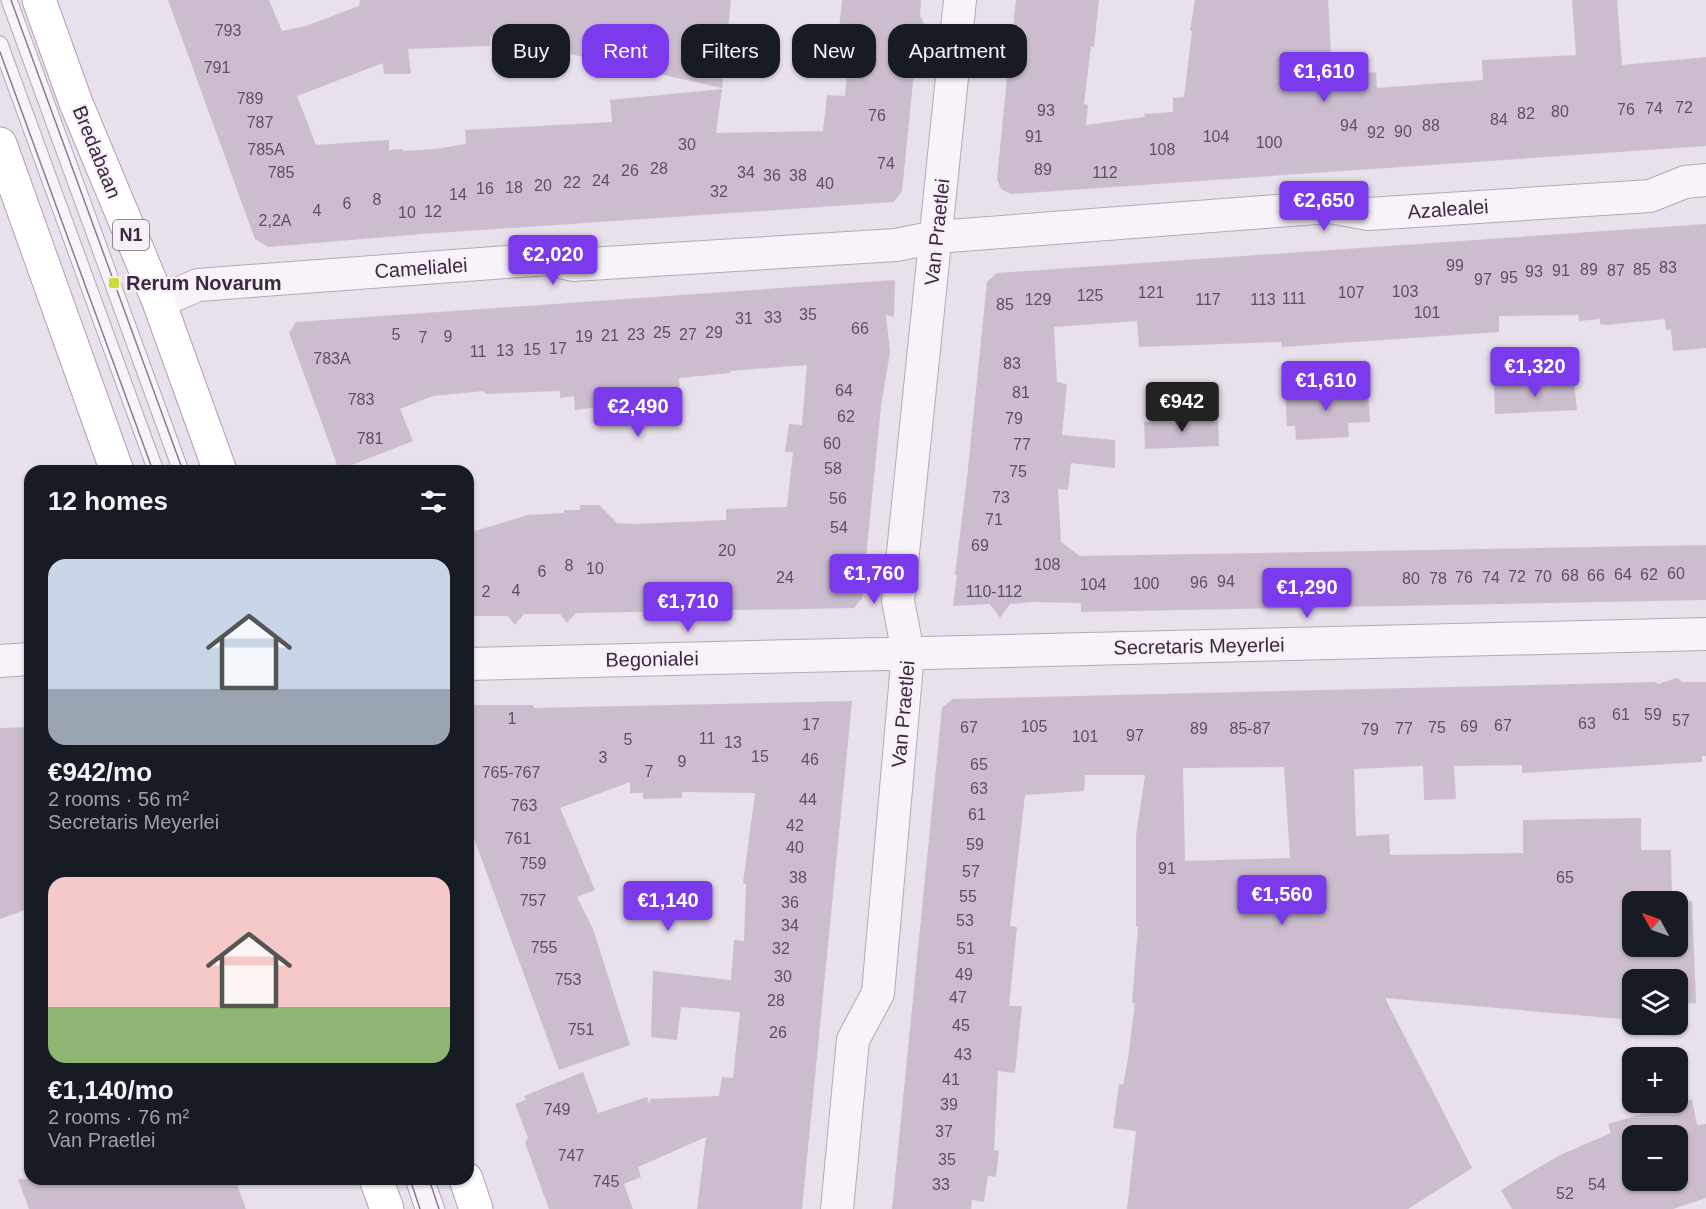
<!DOCTYPE html>
<meta charset="utf-8">
<style>
body{margin:0;font-family:Arial,sans-serif;background:#242831;color:#f1f3f6;height:100vh;display:flex;flex-direction:column;font-size:22px;white-space:nowrap}
*{box-sizing:border-box;margin:0}
p{font-size:20px;color:#9ea1a6}
.icon{flex:none;width:33px;height:33px;fill:none;stroke:currentColor;stroke-width:2;stroke-linecap:round;stroke-linejoin:round}
.map{position:relative;flex:1;overflow:hidden}
.details{position:absolute;left:24px;top:465px;width:450px;height:720px;display:flex;flex-direction:column;background:#171b24;border-radius:18px;box-shadow:0 2px 4px #0004}
.details>*{flex:none}
.hud{position:absolute;left:492px;top:24px;width:570px;height:54px;display:flex;gap:12px}
.needle{width:39px;rotate:310deg}
.buttons{position:absolute;left:1622px;top:891px;display:grid;gap:12px}
.buttons a{display:grid;place-items:center;width:66px;height:66px;border-radius:12px;background:#171b24;box-shadow:0 2px 4px #0004;font-size:30px}
.price{position:absolute;translate:-50% -51px;padding:0 14px;border-radius:6px;background:#7c3aed;color:#fff;font-size:20px;line-height:39px;filter:drop-shadow(0 2px 3px #0008)}
.price::after{content:'';position:absolute;left:50%;top:36px;width:18px;height:14px;margin-left:-9px;background:inherit;clip-path:polygon(0 0,100% 0,50% 100%)}
.price.active{background:#222;color:#fff}
ul{padding:0;list-style:none}
li{display:grid;align-content:center;gap:12px;height:318px;padding:0 24px}
li span{display:grid;place-items:center;height:186px;border-radius:18px;color:#555}
li>.icon{margin-inline-start:auto}
span .icon{width:108px;height:108px;fill:#fffc;stroke-width:1}
li b{font-size:26px}
h2{display:flex;justify-content:space-between;align-items:center;height:72px;padding:0 24px;font-size:26px}
.tag{padding:0 21px;border-radius:18px;background:#171b24;box-shadow:0 2px 4px #0004;font-size:21px;line-height:54px}
.tag.active{background:#7c3aed;color:#fff}
.map>svg:first-child{display:block}
.building{fill:#cbbdce;fill-rule:evenodd}
.lines{fill:none;stroke-linecap:round;stroke-linejoin:round}
.lane-casing{stroke:#b5a8b8;stroke-width:17}
.street-casing{stroke:#b5a8b8;stroke-width:34}
.primary-casing{stroke:#b39eb7;stroke-width:35}
.lane{stroke:#f7f3f8;stroke-width:15}
.street{stroke:#f7f3f8;stroke-width:32}
.primary{stroke:#fff;stroke-width:33}
.tram{stroke:#917895;stroke-width:1.5}
.poi-dot{fill:#ceda3b;stroke:#f6f0f7;stroke-width:2}
.labels{text-anchor:middle;dominant-baseline:central;stroke-width:4.5;stroke-linejoin:round;paint-order:stroke}
.number-label{font-size:16px;fill:#624c66}
.shield{fill:#f6f0f7;stroke:#766379;stroke-width:1.5}
.shield-label{font-size:18px;font-weight:bold;fill:#3f2743}
.street-label{font-size:20px;fill:#3f2743;stroke:#f6f0f7}
.poi-label{font-size:20px;font-weight:bold;fill:#3f2743;stroke:#f6f0f7;text-anchor:start}
</style>
<div class="map">
<svg width="1706" height="1209" viewBox="0 0 1706 1209">
<rect width="100%" height="100%" fill="#e8e0ea"/>
<path class="building" d="M168,0H269L282,31L306,26L359,6L360,0H731L722,88L490,36V46L408,49L411,74H384L383,63L297,96L316,145L389,140V150L402,149L403,151L436,149L466,144L465,130L612,122L610,100L722,89L716,133L823,131L827,95L845,96L850,39L838,38L842,0H921L920,16L925,25L918,33L902,191L894,202L422,234L268,247L255,239Z
M1016,0H1099L1094,47L1091,46L1084,104L1088,105L1086,125L1145,117L1144,114L1173,112V98L1184,97L1192,31H1190L1195,0H1328L1332,70L1357,67L1358,74L1376,72L1377,88L1483,80L1482,60L1576,55L1572,0H1617L1622,65L1706,57V146L1011,194L1001,189L997,179L1009,57H996L1012,37Z
M1706,224V348L1673,351L1671,330H1666L1665,319L1606,325L1600,324V319L1579,321L1578,315L1499,316V332L1282,347L1281,342L1139,347L1137,321L1054,327L1057,382L1067,384L1062,435L1115,440V468L1071,463L1068,490L1058,489L1061,542L1080,556L1706,545V600L1081,612V603L1033,602L1010,604L1000,618L990,604L953,606L957,575H955L967,478L987,282L997,273Z
M895,280L894,317L886,315L890,352L881,406L862,598L854,608L576,613L567,623L560,614H524L515,625L508,616H468V533L528,515L564,513V510H580V505H599L617,523L633,524L726,520V509L787,507L793,452H785L789,424L802,425L807,365L730,371V373L679,378L680,396L575,410L574,396L560,398V391L485,394L484,391L433,396L400,409L413,441L339,470L289,333L296,322Z
M1574,382L1577,410L1495,414L1494,386Z
M1368,389L1370,422L1348,423L1349,437L1296,440L1295,426H1287L1285,391Z
M1218,415L1219,446L1145,449L1144,422Z
M1677,678L1683,682H1706V756H1702V762L1522,773V765L1454,766L1456,799L1424,800L1423,766L1354,769L1356,836L1389,834L1390,855L1523,853V820L1641,818V850H1671L1672,902H1632V946H1677V902L1692,901L1696,1003L1677,1004V980H1632V1020L1385,998L1472,1168L1408,1209H1127L1136,1131L1113,1128L1119,1084L1123,1085L1128,1059L1135,1003H1132L1138,927L1136,926V836L1145,775H1085L1084,791L1025,795L1010,926L1017,927L1009,1006H1022L1015,1073L998,1071L994,1150L999,1151L996,1177L988,1176L984,1202L972,1200L971,1209H892L942,708L953,699L1656,682L1658,684ZM1284,767L1290,858L1185,861L1183,768Z
M852,701L802,1209H697L706,1137L638,1167L641,1177L624,1184L633,1209H549L525,1143L528,1138L515,1104L526,1100L524,1096L583,1072L598,1113L647,1097L650,1105V1099L719,1096L722,1077L733,1078L740,1012L681,1007L677,1040L651,1037L653,971L731,980L734,940L744,941L746,884L743,883L755,793L682,792V798L643,799V793H630V782L560,808L595,890L577,897L593,929L630,1045L559,1070L468,822V705H533L534,708Z
M30,727V908L0,919V728Z
M1642,1024H1675V1036L1644,1034Z
M1692,1099L1697,1125L1706,1124V1198L1673,1209H1512L1501,1190L1560,1155L1611,1133L1608,1124ZM1632,1136H1677V1180H1632Z
M18,1179H235L246,1209H29Z"/>
<g class="lines">
<defs>
<path id="lane" d="M9,0L181,471
M0,44L156,471
M413,1179L423,1209
M426,1179L437,1209"/>
<path id="street" d="M159,302L198,285L546,259L573,265L896,245L936,237L1330,207L1368,214L1650,196L1685,182L1706,180
M0,661L30,659
M468,664L1706,634
M837,1209L853,1040L878,993L908,653L898,601L960,0"/>
<path id="primary" d="M39,0L76,103L159,302L220,471
M0,144L117,471
M376,1179L387,1209
M466,1179L476,1209"/>
</defs>
<use href="#lane" class="lane-casing"/>
<use href="#street" class="street-casing"/>
<use href="#primary" class="primary-casing"/>
<use href="#lane" class="lane"/>
<use href="#street" class="street"/>
<use href="#primary" class="primary"/>
<path class="tram" d="M11,0L183,471
M0,52L153,471
M410,1179L420,1209
M429,1179L439,1209"/>
</g>
<rect class="poi-dot" x="108" y="277" width="12" height="12" rx="3"/>
<g class="labels">
<g class="number-label">
<text x="228" y="30">793</text>
<text x="217" y="67">791</text>
<text x="250" y="98">789</text>
<text x="1684" y="107">72</text>
<text x="1654" y="108">74</text>
<text x="1626" y="109">76</text>
<text x="1046" y="110">93</text>
<text x="1560" y="111">80</text>
<text x="1526" y="113">82</text>
<text x="877" y="115">76</text>
<text x="1499" y="119">84</text>
<text x="260" y="122">787</text>
<text x="1349" y="125">94</text>
<text x="1431" y="125">88</text>
<text x="1403" y="131">90</text>
<text x="1376" y="132">92</text>
<text x="1034" y="136">91</text>
<text x="1216" y="136">104</text>
<text x="1269" y="142">100</text>
<text x="687" y="144">30</text>
<text x="266" y="149">785A</text>
<text x="1162" y="149">108</text>
<text x="886" y="163">74</text>
<text x="659" y="168">28</text>
<text x="1043" y="169">89</text>
<text x="630" y="170">26</text>
<text x="281" y="172">785</text>
<text x="746" y="172">34</text>
<text x="1105" y="172">112</text>
<text x="772" y="175">36</text>
<text x="798" y="175">38</text>
<text x="601" y="180">24</text>
<text x="572" y="182">22</text>
<text x="825" y="183">40</text>
<text x="543" y="185">20</text>
<text x="514" y="187">18</text>
<text x="485" y="188">16</text>
<text x="719" y="191">32</text>
<text x="458" y="194">14</text>
<text x="377" y="199">8</text>
<text x="347" y="203">6</text>
<text x="317" y="210">4</text>
<text x="433" y="211">12</text>
<text x="407" y="212">10</text>
<text x="275" y="220">2,2A</text>
<text x="1455" y="265">99</text>
<text x="1668" y="267">83</text>
<text x="1589" y="269">89</text>
<text x="1642" y="269">85</text>
<text x="1561" y="270">91</text>
<text x="1616" y="270">87</text>
<text x="1534" y="271">93</text>
<text x="1509" y="277">95</text>
<text x="1483" y="279">97</text>
<text x="1405" y="291">103</text>
<text x="1151" y="292">121</text>
<text x="1351" y="292">107</text>
<text x="1090" y="295">125</text>
<text x="1294" y="298">111</text>
<text x="1038" y="299">129</text>
<text x="1208" y="299">117</text>
<text x="1263" y="299">113</text>
<text x="1005" y="304">85</text>
<text x="1427" y="312">101</text>
<text x="808" y="314">35</text>
<text x="773" y="317">33</text>
<text x="744" y="318">31</text>
<text x="860" y="328">66</text>
<text x="662" y="332">25</text>
<text x="714" y="332">29</text>
<text x="396" y="334">5</text>
<text x="636" y="334">23</text>
<text x="688" y="334">27</text>
<text x="610" y="335">21</text>
<text x="448" y="336">9</text>
<text x="584" y="336">19</text>
<text x="423" y="337">7</text>
<text x="558" y="348">17</text>
<text x="532" y="349">15</text>
<text x="505" y="350">13</text>
<text x="478" y="351">11</text>
<text x="332" y="358">783A</text>
<text x="1012" y="363">83</text>
<text x="844" y="390">64</text>
<text x="1021" y="392">81</text>
<text x="361" y="399">783</text>
<text x="846" y="416">62</text>
<text x="1014" y="418">79</text>
<text x="370" y="438">781</text>
<text x="832" y="443">60</text>
<text x="1022" y="444">77</text>
<text x="833" y="468">58</text>
<text x="1018" y="471">75</text>
<text x="1001" y="497">73</text>
<text x="838" y="498">56</text>
<text x="994" y="519">71</text>
<text x="839" y="527">54</text>
<text x="980" y="545">69</text>
<text x="727" y="550">20</text>
<text x="1047" y="564">108</text>
<text x="569" y="565">8</text>
<text x="595" y="568">10</text>
<text x="542" y="571">6</text>
<text x="1676" y="573">60</text>
<text x="1623" y="574">64</text>
<text x="1649" y="574">62</text>
<text x="1570" y="575">68</text>
<text x="1596" y="575">66</text>
<text x="1517" y="576">72</text>
<text x="1543" y="576">70</text>
<text x="785" y="577">24</text>
<text x="1464" y="577">76</text>
<text x="1491" y="577">74</text>
<text x="1411" y="578">80</text>
<text x="1438" y="578">78</text>
<text x="1226" y="581">94</text>
<text x="1199" y="582">96</text>
<text x="1146" y="583">100</text>
<text x="1093" y="584">104</text>
<text x="516" y="590">4</text>
<text x="486" y="591">2</text>
<text x="994" y="591">110-112</text>
<text x="1621" y="714">61</text>
<text x="1653" y="714">59</text>
<text x="512" y="718">1</text>
<text x="1681" y="720">57</text>
<text x="1587" y="723">63</text>
<text x="811" y="724">17</text>
<text x="1503" y="725">67</text>
<text x="1034" y="726">105</text>
<text x="1469" y="726">69</text>
<text x="969" y="727">67</text>
<text x="1437" y="727">75</text>
<text x="1199" y="728">89</text>
<text x="1250" y="728">85-87</text>
<text x="1404" y="728">77</text>
<text x="1370" y="729">79</text>
<text x="1135" y="735">97</text>
<text x="1085" y="736">101</text>
<text x="707" y="738">11</text>
<text x="628" y="739">5</text>
<text x="733" y="742">13</text>
<text x="760" y="756">15</text>
<text x="603" y="757">3</text>
<text x="810" y="759">46</text>
<text x="682" y="761">9</text>
<text x="979" y="764">65</text>
<text x="649" y="771">7</text>
<text x="511" y="772">765-767</text>
<text x="979" y="788">63</text>
<text x="808" y="799">44</text>
<text x="524" y="805">763</text>
<text x="977" y="814">61</text>
<text x="795" y="825">42</text>
<text x="518" y="838">761</text>
<text x="975" y="844">59</text>
<text x="795" y="847">40</text>
<text x="533" y="863">759</text>
<text x="1167" y="868">91</text>
<text x="971" y="871">57</text>
<text x="798" y="877">38</text>
<text x="1565" y="877">65</text>
<text x="968" y="896">55</text>
<text x="533" y="900">757</text>
<text x="790" y="902">36</text>
<text x="965" y="920">53</text>
<text x="790" y="925">34</text>
<text x="544" y="947">755</text>
<text x="781" y="948">32</text>
<text x="966" y="948">51</text>
<text x="964" y="974">49</text>
<text x="783" y="976">30</text>
<text x="568" y="979">753</text>
<text x="958" y="997">47</text>
<text x="776" y="1000">28</text>
<text x="961" y="1025">45</text>
<text x="581" y="1029">751</text>
<text x="778" y="1032">26</text>
<text x="963" y="1054">43</text>
<text x="951" y="1079">41</text>
<text x="949" y="1104">39</text>
<text x="557" y="1109">749</text>
<text x="944" y="1131">37</text>
<text x="571" y="1155">747</text>
<text x="947" y="1159">35</text>
<text x="606" y="1181">745</text>
<text x="941" y="1184">33</text>
<text x="1597" y="1184">54</text>
<text x="1565" y="1193">52</text>
</g>
<rect class="shield" x="113" y="220" width="36" height="30" rx="4.5"/>
<g class="shield-label">
<text x="131" y="235">N1</text>
</g>
<g class="street-label">
<text transform="translate(97 152) rotate(68)">Bredabaan</text>
<text transform="translate(1448 209) rotate(-4)">Azalealei</text>
<text transform="translate(937 232) rotate(-84)">Van Praetlei</text>
<text transform="translate(421 268) rotate(-4)">Camelialei</text>
<text transform="translate(1199 646) rotate(-1)">Secretaris Meyerlei</text>
<text transform="translate(652 659) rotate(-1)">Begonialei</text>
<text transform="translate(903 714) rotate(-85)">Van Praetlei</text>
</g>
<g class="poi-label">
<text x="126" y="283">Rerum Novarum</text>
</g>
</g>
</svg>
<div class="buttons">
<a><svg class="needle" viewBox="-14 -14 28 28"><path d="M0-13l5 13h-10z" fill="#e53935"/><path d="M0 13l5-13h-10z" fill="#9ea1a6"/></svg></a>
<a><svg class="icon" aria-label="layers" viewBox="0 0 24 24"><path d="M12 4l9 5-9 5-9-5zM3 14l9 5 9-5"/></svg></a>
<a>+</a>
<a>−</a>
</div>
<b class="price" style="left:1324px;top:103px">€1,610</b>
<b class="price" style="left:1324px;top:232px">€2,650</b>
<b class="price" style="left:553px;top:286px">€2,020</b>
<b class="price" style="left:1535px;top:398px">€1,320</b>
<b class="price" style="left:1326px;top:412px">€1,610</b>
<b class="price active" style="left:1182px;top:433px">€942</b>
<b class="price" style="left:638px;top:438px">€2,490</b>
<b class="price" style="left:874px;top:605px">€1,760</b>
<b class="price" style="left:1307px;top:619px">€1,290</b>
<b class="price" style="left:688px;top:633px">€1,710</b>
<b class="price" style="left:1282px;top:926px">€1,560</b>
<b class="price" style="left:668px;top:932px">€1,140</b>
<div class="hud">
<a class="tag">Buy</a>
<a class="tag active">Rent</a>
<a class="tag">Filters</a>
<a class="tag">New</a>
<a class="tag">Apartment</a>
</div>
<section class="details">
<h2>12 homes<svg class="icon" aria-label="filters" viewBox="0 0 24 24"><path d="M4 7h16M4 17h16"/><circle cx="9" cy="7" r="2"/><circle cx="15" cy="17" r="2"/></svg></h2>
<ul>
<li><span style="background:linear-gradient(#c9d6e8 70%,#9aa5b1 0)"><svg class="icon" aria-label="home" viewBox="0 0 24 24"><path d="M3 11l9-7 9 7M6 9v11h12V9"/></svg></span><div><b>€942/mo</b><p>2 rooms · 56 m²</p><p>Secretaris Meyerlei</p></div></li>
<li><span style="background:linear-gradient(#f6c9c9 70%,#8fb573 0)"><svg class="icon" aria-label="home" viewBox="0 0 24 24"><path d="M3 11l9-7 9 7M6 9v11h12V9"/></svg></span><div><b>€1,140/mo</b><p>2 rooms · 76 m²</p><p>Van Praetlei</p></div></li>
</ul>
</section>
</div>
